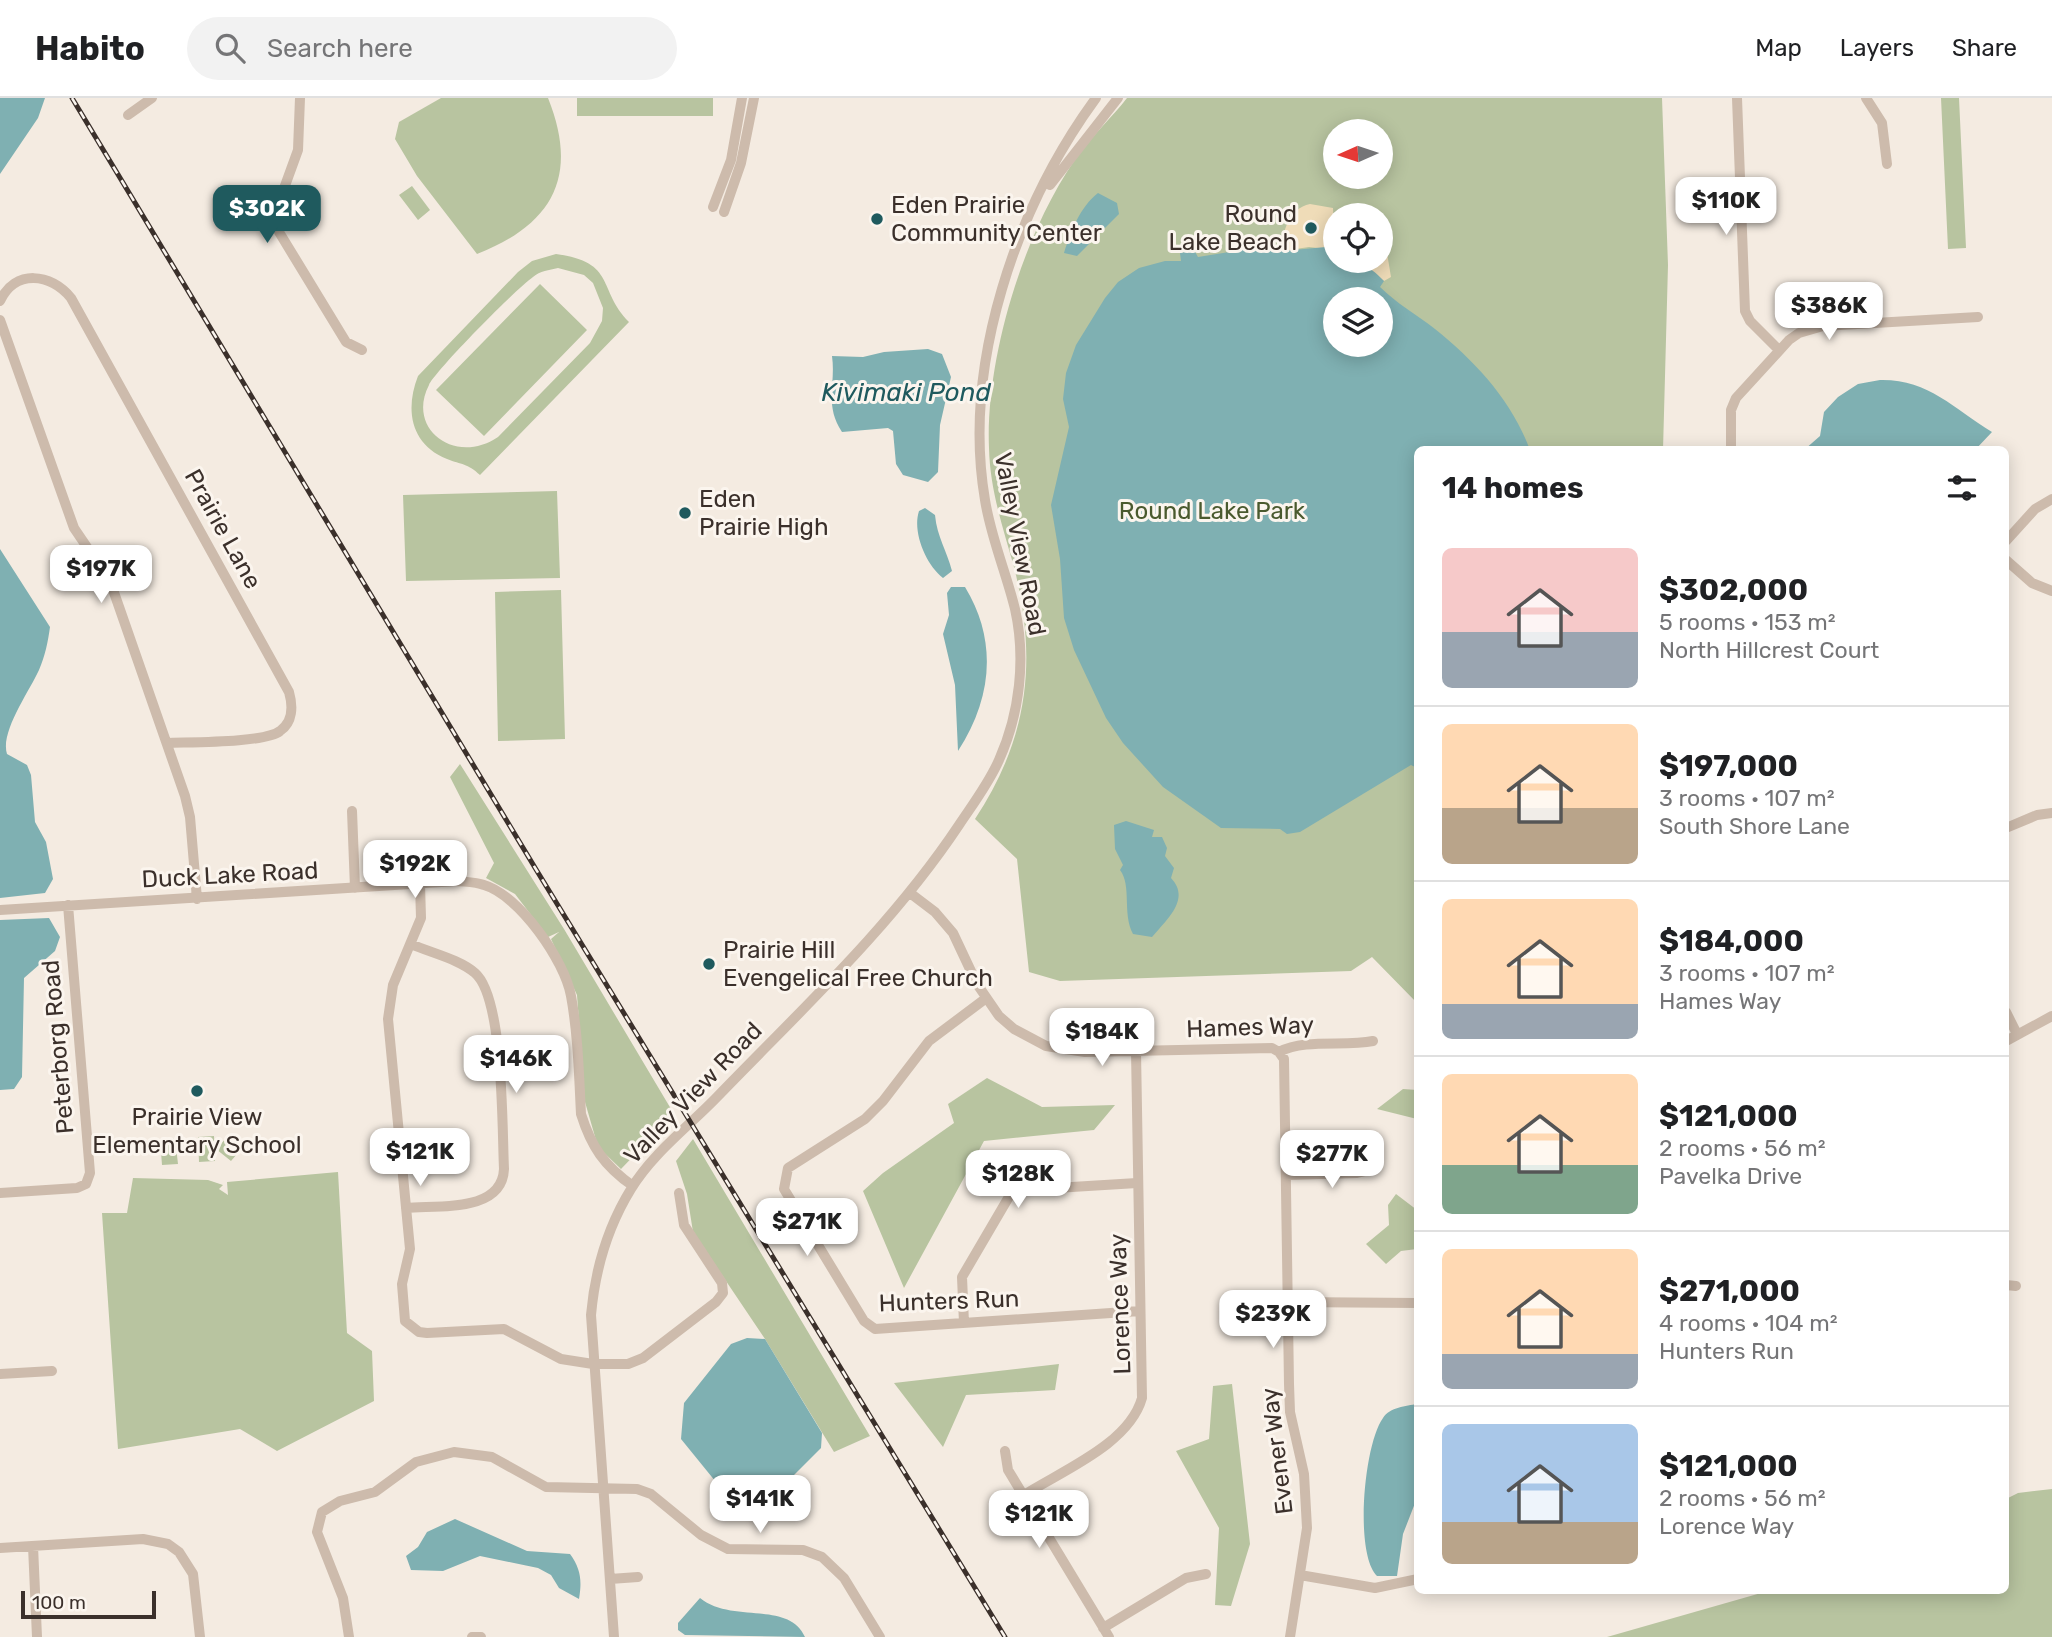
<!DOCTYPE html>
<meta charset="utf-8">
<style>
body{margin:0;font-family:Rubik,sans-serif;background:#f2f2f2;color:#202124;height:100vh;display:flex;flex-direction:column;font-size:26px;white-space:nowrap}
*{box-sizing:border-box;margin:0}
p{font-size:23px;color:#757577}
.icon{flex:none;width:38px;height:38px;fill:none;stroke:currentColor;stroke-width:2;stroke-linecap:round;stroke-linejoin:round}
.map{position:relative;flex:1;overflow:hidden}
.sheet{position:absolute;left:1414px;top:348px;width:595px;height:1148px;display:flex;flex-direction:column;background:#fff;border-radius:10px;box-shadow:0 4px 18px #0003}
.sheet>*{flex:none}
.needle{width:46px;rotate:267deg}
.buttons{position:absolute;left:1323px;top:21px;display:grid;gap:14px}
.buttons a{display:grid;place-items:center;width:70px;height:70px;border-radius:50%;background:#fff;box-shadow:0 4px 18px #0003;font-size:35px}
.scale{position:absolute;left:21px;bottom:18px;width:135px;box-sizing:border-box;padding-left:7px;border:4px solid #3b302b;border-top:0;font-size:19px;line-height:24px;white-space:nowrap;color:#3b302b;-webkit-text-stroke:5px #fbf5ee;paint-order:stroke}
.price{position:absolute;translate:-50% -60px;padding:0 16px;border-radius:14px;background:#fff;color:#222;font-size:23px;line-height:46px;filter:drop-shadow(0 2px 4px #0008)}
.price::after{content:'';position:absolute;left:50%;top:42px;width:21px;height:16px;margin-left:-10px;background:inherit;clip-path:polygon(0 0,100% 0,50% 100%)}
.price.active{background:#1f5a5e;color:#fff}
ul{padding:0;list-style:none}
li{display:flex;align-items:center;gap:21px;height:175px;padding:0 28px}
li+li{border-top:2px solid #e0e0e0}
li span{display:grid;place-items:center;flex:none;width:196px;height:140px;border-radius:10px;color:#555}
li>.icon{margin-inline-start:auto}
span .icon{width:84px;height:84px;fill:#fffc;stroke-width:1}
li b{font-size:30px}
h2{display:flex;justify-content:space-between;align-items:center;height:84px;padding:0 28px;font-size:30px}
header{display:flex;align-items:center;gap:42px;box-sizing:border-box;height:98px;padding:0 35px;background:#fff;border-bottom:2px solid #e0e0e0}
header strong{font-size:33px}
nav{display:flex;gap:38px;margin-inline-start:auto;font-size:24px}
.search{width:490px;height:63px;background:#f2f2f2;display:flex;align-items:center;gap:18px;box-sizing:border-box;padding:0 24px;border-radius:38px;color:#757577;font-size:26px}
.map>svg:first-child{display:block}
.green{fill:#b8c4a0;fill-rule:evenodd}
.sand{fill:#efdcb8}
.water{fill:#7fb0b2;fill-rule:evenodd}
.lines{fill:none;stroke-linecap:round;stroke-linejoin:round}
.minor{stroke:#cdbbac;stroke-width:10}
.rail-casing{stroke:#3b302b;stroke-width:5}
.rail{stroke:#fbf5ee;stroke-width:2.5;stroke-dasharray:8;stroke-linecap:butt}
.poi-dot{fill:#1f5a5e;stroke:#fbf5ee;stroke-width:2.5}
.labels{text-anchor:middle;dominant-baseline:central;stroke-width:6;stroke-linejoin:round;paint-order:stroke}
.poi-label{font-size:24px;fill:#3b302b;stroke:#fbf5ee;text-anchor:start}
.park-label{font-size:24px;fill:#4a5a2e;stroke:#fbf5ee}
.street-label{font-size:24px;fill:#3b302b;stroke:#fbf5ee}
.water-label{font-size:26px;font-style:italic;fill:#1f5a5e;stroke:#fbf5ee}
</style>
<header>
<strong>Habito</strong>
<div class="search"><svg class="icon" aria-label="search" viewBox="0 0 24 24"><circle cx="10" cy="10" r="6"/><path d="M15 15l6 6"/></svg>Search here</div>
<nav><a>Map</a><a>Layers</a><a>Share</a></nav>
</header>
<div class="map">
<svg width="2052" height="1539" viewBox="0 0 2052 1539">
<rect width="100%" height="100%" fill="#f4ebe1"/>
<path class="green" d="M441,0H548C579,77 554,126 477,156L417,78L395,41L399,24Z
M577,0H713V18H577Z
M1127,0H1662L1668,167L1663,352H1418L1417,905L1372,859L1351,873L1060,883L1029,874L1017,761L975,721C1028,641 1038,563 1014,469C1003,430 990,392 989,350C985,258 1026,126 1082,52C1096,34 1113,18 1127,0ZM1335,33H1381V79H1335ZM1335,117H1381V163H1335ZM1335,201H1381V247H1335Z
M1941,0H1959L1966,150L1948,151Z
M412,88L430,112L418,122L399,97Z
M556,156C617,164 597,192 629,224L480,377C467,365 462,367 447,361C410,346 405,311 418,278L518,174L532,163ZM558,170L584,177L593,185L603,210L602,223L590,245L498,339C455,368 406,331 429,287C436,272 517,190 533,179C540,173 549,172 558,170Z
M540,186L587,232L484,338L436,292Z
M557,393L560,480L406,483L403,397Z
M561,492L565,641L498,643L495,494Z
M460,666L564,831L674,1016L621,1071L598,1049L585,1004L577,897L551,841L559,834L548,839L515,796L486,780L494,765L450,679Z
M987,980L1042,1009L1115,1007L1094,1032L984,1043L904,1190L863,1093L883,1075L954,1025L948,1006Z
M1403,991L1417,992V1021L1377,1011Z
M229,1037L243,1049L231,1063L216,1051Z
M214,1038L215,1063L199,1064L198,1039Z
M175,1040L178,1066L162,1067L160,1041Z
M693,1041L870,1338L834,1354L765,1241L693,1134L687,1096L676,1063Z
M338,1074L347,1235L372,1253L374,1303L277,1353L240,1331L118,1351L102,1115H127L133,1080L208,1082L223,1087L219,1091L228,1097L227,1084Z
M1396,1096L1417,1112V1151L1401,1153L1386,1166L1366,1146L1389,1127L1388,1107Z
M1059,1266L1055,1292L966,1297L943,1349L894,1285Z
M1232,1286L1250,1446L1231,1508L1215,1507L1219,1430L1176,1353L1209,1341L1213,1288Z
M2052,1391V1539H1607L1768,1493H2006V1401L2018,1395Z"/>
<path class="sand" d="M1310,106L1333,110L1335,152L1309,149L1282,153C1282,134 1289,110 1310,106Z
M1385,143L1391,179L1384,183L1360,163H1381V144Z"/>
<path class="water" d="M0,0H45L38,20L0,76Z
M1098,95L1117,105L1119,116L1077,158L1064,155C1071,133 1080,109 1098,95Z
M1326,149L1335,152V163C1358,163 1368,166 1384,183L1380,189C1396,205 1417,217 1435,231C1476,264 1512,303 1530,352H1418L1417,670L1411,667L1300,734L1287,736L1280,731L1221,730L1163,689L1123,645L1106,620L1074,552L1064,520L1060,461L1051,407L1069,329L1063,301L1066,275L1076,247L1105,200L1118,184L1139,170L1165,163H1181L1180,155L1194,152L1198,159L1248,151L1282,153ZM1335,201H1381V247H1335Z
M928,251L942,256L951,279L940,327L938,374L928,384L903,377L896,366L893,333L888,330L842,334C824,307 836,286 832,258L863,259L884,254Z
M1880,282C1928,281 1953,310 1992,334L1975,352H1804L1820,338L1824,314L1838,299L1858,286Z
M925,410L935,417C937,439 947,453 952,473L943,480C926,467 912,434 919,413Z
M0,451L50,529C48,544 45,558 39,572C29,594 0,634 7,656L27,667L31,677L35,724L46,744L53,781L45,795L0,800Z
M951,489H965C998,543 992,601 958,653L955,587L943,536L949,517L947,495Z
M1126,723L1154,732L1152,739H1162L1167,750L1165,758L1174,770L1171,780C1191,801 1167,821 1152,839L1133,836C1122,815 1132,788 1120,772L1123,767L1115,751L1114,727Z
M49,820L60,839L55,853L24,880L22,979L14,991L0,992V822Z
M747,1240L765,1241L822,1335L821,1350L778,1393L732,1398L720,1389L681,1341L684,1305L731,1246Z
M1417,1306V1400L1403,1436L1397,1478H1377C1354,1455 1364,1346 1383,1320C1390,1309 1406,1308 1417,1306Z
M455,1421L527,1453L570,1456C581,1471 582,1483 579,1501L559,1490L551,1477L538,1470L480,1458L443,1473L411,1472L406,1458L418,1449L427,1434Z
M700,1500C732,1526 788,1502 805,1539L685,1537L678,1532V1525Z"/>
<g class="lines">
<path class="minor" d="M300,0L298,52L278,107L279,134L346,244L362,252
M1737,0L1745,213L1750,223L1779,252
M1866,0L1882,25L1887,66
M128,17L152,0
M1050,87L1118,0
M713,109L731,62L742,0
M724,114L741,65L754,0
M0,203C15,171 51,175 71,200L289,594C293,608 293,624 280,633C265,645 190,644 167,645
M0,222L74,430L110,483L185,698L190,719L197,801
M1731,352V312L1736,300L1789,242L1799,235L1823,228L1978,219
M2006,443L2035,411L2052,401
M2006,462L2032,485L2052,493
M352,713L355,790
M2006,730L2037,717L2052,715
M420,786L421,820L393,887L388,921L410,1151L402,1186L405,1223L419,1234L427,1235L504,1231L561,1261L593,1266H628L643,1260L716,1204L723,1195L722,1185L684,1127L679,1095
M910,795L935,814L953,835L977,886L999,918L1014,931L1046,948L1085,954L1272,950L1279,954C1306,940 1344,949 1373,943
M0,812L457,783C466,784 476,784 484,787C519,797 565,863 571,898C578,936 579,977 581,1016C591,1048 604,1068 633,1088
M985,901L929,943L883,1003L865,1021L788,1070L784,1091L864,1223L875,1231L1140,1213
M2006,914L2017,936
M2006,943L2052,918
M1279,954L1284,961L1289,1286L1290,1314L1304,1376L1307,1430L1290,1539
M1286,1077L1357,1075L1374,1071
M0,1095L77,1090L86,1086L90,1075L68,807
M406,1110C438,1107 502,1115 504,1071C502,1031 504,900 475,875C459,861 431,855 411,846
M2006,1187L2016,1188
M1288,1204L1418,1205
M964,1225L962,1179L1010,1097L1023,1092L1137,1085
M0,1276L52,1273
M1005,1353L1008,1372L1109,1539
M1024,1397C1063,1372 1129,1346 1142,1300L1136,953
M33,1448L37,1539
M0,1450L143,1441L168,1446L179,1454L193,1476L200,1539
M1300,1477L1375,1490L1418,1481
M610,1481L638,1479
M1103,1530L1186,1480L1206,1476
M349,1539L343,1500L317,1434L322,1414L340,1403L375,1394L416,1364L454,1354L492,1359L546,1389L637,1391L651,1396L701,1437L728,1451L803,1452L822,1459L844,1480L880,1539
M472,1539H481
M614,1539L591,1217C595,1172 607,1130 631,1091C652,1056 688,1029 717,999C801,912 891,829 959,727C973,706 989,685 999,662C1020,615 1026,560 1015,511C1006,474 991,440 985,402C962,267 1016,109 1096,0"/>
<defs>
<path id="rail" d="M72,0L537,773L1005,1539"/>
</defs>
<use href="#rail" class="rail-casing"/>
<use href="#rail" class="rail"/>
</g>
<g class="poi-dot">
<circle cx="877" cy="121" r="7"/>
<circle cx="1311" cy="130" r="7"/>
<circle cx="685" cy="415" r="7"/>
<circle cx="709" cy="866" r="7"/>
<circle cx="197" cy="993" r="7"/>
</g>
<g class="labels">
<g class="poi-label">
<text x="891" y="107">Eden Prairie<tspan x="891" dy="28">Community Center</tspan></text>
<text x="1297" y="116" text-anchor="end">Round<tspan x="1297" dy="28">Lake Beach</tspan></text>
<text x="699" y="401">Eden<tspan x="699" dy="28">Prairie High</tspan></text>
<text x="723" y="852">Prairie Hill<tspan x="723" dy="28">Evengelical Free Church</tspan></text>
<text x="197" y="1019" text-anchor="middle">Prairie View<tspan x="197" dy="28">Elementary School</tspan></text>
</g>
<g class="park-label">
<text x="1212" y="413">Round Lake Park</text>
</g>
<g class="street-label">
<text transform="translate(223 431) rotate(61)">Prairie Lane</text>
<text transform="translate(1020 446) rotate(79)">Valley View Road</text>
<text transform="translate(230 777) rotate(-3)">Duck Lake Road</text>
<text transform="translate(1250 929) rotate(-2)">Hames Way</text>
<text transform="translate(58 949) rotate(-95)">Peterborg Road</text>
<text transform="translate(693 995) rotate(-46)">Valley View Road</text>
<text transform="translate(949 1203) rotate(-2)">Hunters Run</text>
<text transform="translate(1120 1206) rotate(-92)">Lorence Way</text>
<text transform="translate(1277 1353) rotate(-97)">Evener Way</text>
</g>
<g class="water-label">
<text x="906" y="294">Kivimaki Pond</text>
</g>
</g>
</svg>
<div class="buttons">
<a><svg class="needle" viewBox="-14 -14 28 28"><path d="M0-13l5 13h-10z" fill="#e53935"/><path d="M0 13l5-13h-10z" fill="#757577"/></svg></a>
<a><svg class="icon" aria-label="locate" viewBox="0 0 24 24"><circle cx="12" cy="12" r="6"/><path d="M12 2v4M12 18v4M2 12h4M18 12h4"/></svg></a>
<a><svg class="icon" aria-label="layers" viewBox="0 0 24 24"><path d="M12 4l9 5-9 5-9-5zM3 14l9 5 9-5"/></svg></a>
</div>
<div class="scale">100 m</div>
<b class="price" style="left:1726px;top:139px">$110K</b>
<b class="price active" style="left:267px;top:147px">$302K</b>
<b class="price" style="left:1829px;top:244px">$386K</b>
<b class="price" style="left:101px;top:507px">$197K</b>
<b class="price" style="left:415px;top:802px">$192K</b>
<b class="price" style="left:1102px;top:970px">$184K</b>
<b class="price" style="left:516px;top:997px">$146K</b>
<b class="price" style="left:420px;top:1090px">$121K</b>
<b class="price" style="left:1332px;top:1092px">$277K</b>
<b class="price" style="left:1018px;top:1112px">$128K</b>
<b class="price" style="left:807px;top:1160px">$271K</b>
<b class="price" style="left:1273px;top:1252px">$239K</b>
<b class="price" style="left:760px;top:1437px">$141K</b>
<b class="price" style="left:1039px;top:1452px">$121K</b>
<section class="sheet">
<h2>14 homes<svg class="icon" aria-label="filters" viewBox="0 0 24 24"><path d="M4 7h16M4 17h16"/><circle cx="9" cy="7" r="2"/><circle cx="15" cy="17" r="2"/></svg></h2>
<ul>
<li><span style="background:linear-gradient(#f6c9c9 60%,#9aa5b1 0)"><svg class="icon" aria-label="home" viewBox="0 0 24 24"><path d="M3 11l9-7 9 7M6 9v11h12V9"/></svg></span><div><b>$302,000</b><p>5 rooms · 153 m²</p><p>North Hillcrest Court</p></div></li>
<li><span style="background:linear-gradient(#ffd9b3 60%,#b9a48a 0)"><svg class="icon" aria-label="home" viewBox="0 0 24 24"><path d="M3 11l9-7 9 7M6 9v11h12V9"/></svg></span><div><b>$197,000</b><p>3 rooms · 107 m²</p><p>South Shore Lane</p></div></li>
<li><span style="background:linear-gradient(#ffd9b3 75%,#9aa5b1 0)"><svg class="icon" aria-label="home" viewBox="0 0 24 24"><path d="M3 11l9-7 9 7M6 9v11h12V9"/></svg></span><div><b>$184,000</b><p>3 rooms · 107 m²</p><p>Hames Way</p></div></li>
<li><span style="background:linear-gradient(#ffd9b3 65%,#7fa58c 0)"><svg class="icon" aria-label="home" viewBox="0 0 24 24"><path d="M3 11l9-7 9 7M6 9v11h12V9"/></svg></span><div><b>$121,000</b><p>2 rooms · 56 m²</p><p>Pavelka Drive</p></div></li>
<li><span style="background:linear-gradient(#ffd9b3 75%,#9aa5b1 0)"><svg class="icon" aria-label="home" viewBox="0 0 24 24"><path d="M3 11l9-7 9 7M6 9v11h12V9"/></svg></span><div><b>$271,000</b><p>4 rooms · 104 m²</p><p>Hunters Run</p></div></li>
<li><span style="background:linear-gradient(#a9c7e8 70%,#b9a48a 0)"><svg class="icon" aria-label="home" viewBox="0 0 24 24"><path d="M3 11l9-7 9 7M6 9v11h12V9"/></svg></span><div><b>$121,000</b><p>2 rooms · 56 m²</p><p>Lorence Way</p></div></li>
</ul>
</section>
</div>
